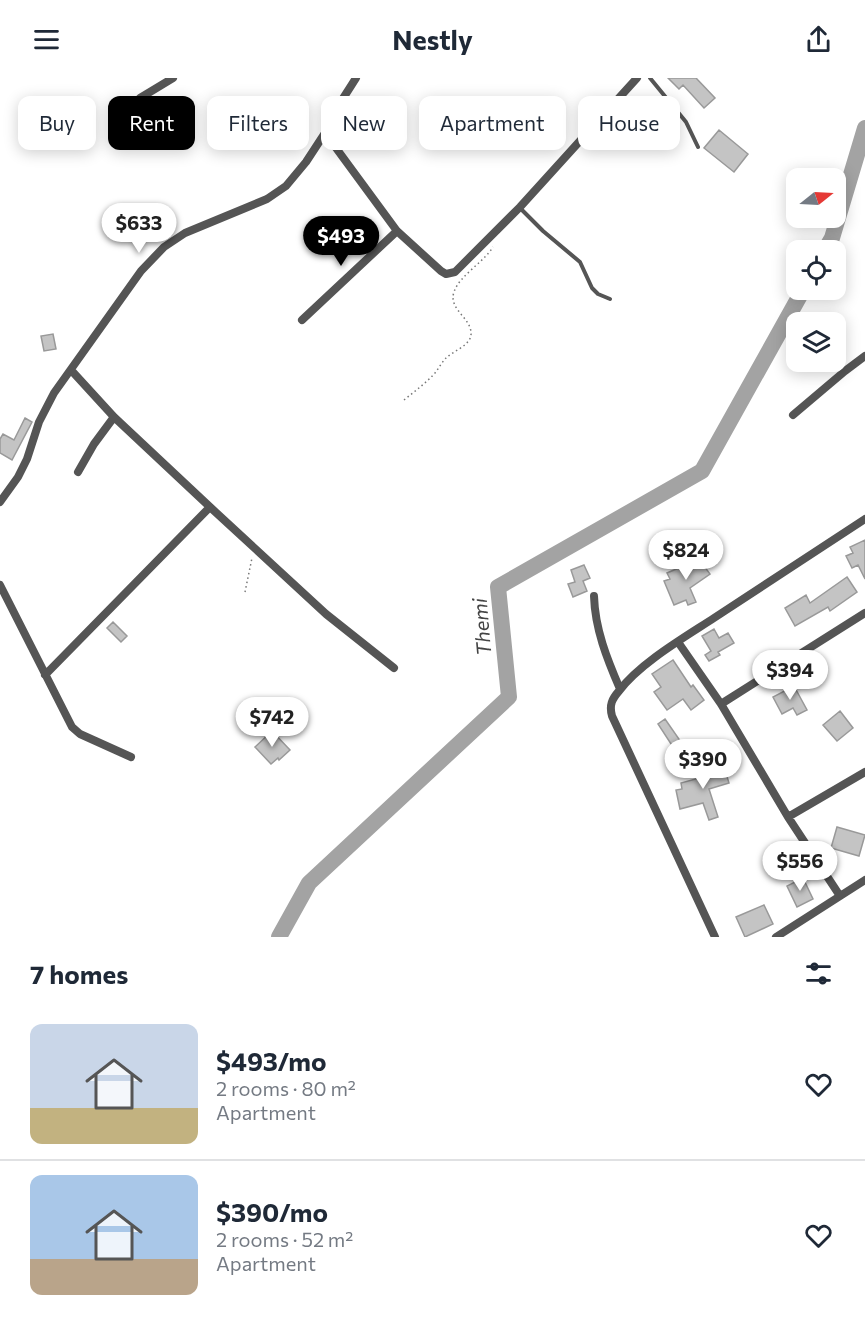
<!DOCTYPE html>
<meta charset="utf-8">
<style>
body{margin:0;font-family:Commissioner,sans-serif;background:#f2f2f3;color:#1f2937;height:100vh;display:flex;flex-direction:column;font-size:22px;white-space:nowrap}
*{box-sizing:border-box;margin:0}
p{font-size:20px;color:#747a83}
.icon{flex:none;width:33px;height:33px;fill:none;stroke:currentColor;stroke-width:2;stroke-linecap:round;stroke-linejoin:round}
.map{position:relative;height:859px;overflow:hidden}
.details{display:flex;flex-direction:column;background:#fff;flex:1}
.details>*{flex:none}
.hud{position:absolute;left:18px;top:18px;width:830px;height:54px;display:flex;gap:12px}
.needle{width:39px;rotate:72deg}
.tools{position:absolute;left:786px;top:90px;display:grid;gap:12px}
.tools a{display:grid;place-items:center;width:60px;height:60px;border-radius:12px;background:#fff;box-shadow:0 3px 15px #0003;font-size:30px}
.price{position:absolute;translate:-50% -51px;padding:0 14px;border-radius:21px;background:#fff;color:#222;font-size:20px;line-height:39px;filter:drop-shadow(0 2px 3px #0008)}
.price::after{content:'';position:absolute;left:50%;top:36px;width:18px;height:14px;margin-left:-9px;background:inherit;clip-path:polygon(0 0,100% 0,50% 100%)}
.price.selected{background:#000;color:#fff}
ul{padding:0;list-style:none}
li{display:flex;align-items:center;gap:18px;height:150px;padding:0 30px}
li+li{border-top:2px solid #e0e1e3}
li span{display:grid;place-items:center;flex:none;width:168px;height:120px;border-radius:12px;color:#555}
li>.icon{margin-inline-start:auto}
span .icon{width:72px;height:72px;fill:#fffc;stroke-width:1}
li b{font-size:26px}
h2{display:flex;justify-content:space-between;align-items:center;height:72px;padding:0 30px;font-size:26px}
.pill{padding:0 21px;border-radius:12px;background:#fff;box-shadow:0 3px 15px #0003;font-size:21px;line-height:54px}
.pill.selected{background:#000;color:#fff}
header{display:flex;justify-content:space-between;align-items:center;height:78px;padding:0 30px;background:#fff;font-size:27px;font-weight:700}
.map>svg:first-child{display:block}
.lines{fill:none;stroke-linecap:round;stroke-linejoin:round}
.river{stroke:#a3a3a3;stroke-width:16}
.building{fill:#c4c4c4;stroke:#999;stroke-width:1.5}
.path{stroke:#777;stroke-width:1.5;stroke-dasharray:1.5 3;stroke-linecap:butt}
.service{stroke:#555;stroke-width:4}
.minor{stroke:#555;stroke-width:8}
.labels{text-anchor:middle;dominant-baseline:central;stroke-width:4.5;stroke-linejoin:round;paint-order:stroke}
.water-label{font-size:20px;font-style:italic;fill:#444;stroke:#fff}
</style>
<header><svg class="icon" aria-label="menu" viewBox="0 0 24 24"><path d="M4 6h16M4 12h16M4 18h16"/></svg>Nestly<svg class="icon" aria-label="share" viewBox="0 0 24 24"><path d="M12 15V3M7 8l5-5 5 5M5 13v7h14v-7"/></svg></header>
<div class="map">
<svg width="865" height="859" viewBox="0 0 865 859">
<rect width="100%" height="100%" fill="#fff"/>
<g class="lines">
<path class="river" d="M825,172L832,160L865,50
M279,859L309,805L509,619L498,509L702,393L803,212"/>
</g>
<path class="building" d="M668,0H696L715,20L704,30L683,7L679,11Z
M719,52L748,76L734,94L704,70Z
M53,256L56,271L44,273L41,258Z
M25,340L32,344L12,382L0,375V361L3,356L14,362Z
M865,462V501L858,487L852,490L846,478L853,475L850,469Z
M696,477L710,496L690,510L696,524L688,527L686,522L674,527L664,503L670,501L667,495L688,486L687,484Z
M584,487L590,500L583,503L587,513L573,519L568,506L575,504L571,492Z
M847,499L857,514L830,533L828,529L795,548L785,530L806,517L810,525Z
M113,544L127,558L121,564L107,550Z
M714,551L719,560L728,555L734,565L718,574L720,577L709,583L705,577L711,573L702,558Z
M673,582L691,609L693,607L704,622L691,632L683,621L667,632L654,614L661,609L652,596Z
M794,608L807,632L797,637L793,630L782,636L773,619Z
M840,633L853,650L837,663L823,647Z
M665,641L681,664L673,669L658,646Z
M272,653L290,672L279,682L278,680L271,686L255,669Z
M723,686L729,705L709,711L718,739L709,742L703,725L680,731L676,712L682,711L681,705L703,699L701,693Z
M837,749L865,757L859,778L831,770Z
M803,800L813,821L797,829L787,808Z
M764,827L773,846L745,859L736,839Z"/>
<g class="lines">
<path class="path" d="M404,322C415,313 426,305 435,295C439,290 442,284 446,280C453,273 472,267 471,255C471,240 448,231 454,214C459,198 484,184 493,169
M245,514L252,480"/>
<path class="service" d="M650,0L686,44L698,69
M520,130L543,153L580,184L592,210L598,216L610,221"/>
<path class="minor" d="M140,20L173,0
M325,55L397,153L441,193L446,196L455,194L520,129L637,0
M302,242L397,153
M71,292L114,339L210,429L326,536L394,590
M793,337L845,293L865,278
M78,394L94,366L114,339
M0,424L18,399L27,381L39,344L54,315L141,193L164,169L185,155L267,121L286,108L306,84L325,55L335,33L356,0
M0,507L72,649L80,656L131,679
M594,518C595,551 607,581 620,611
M678,564L721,626L788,739L840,818
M45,597L210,429
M721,626L865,535
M788,739L865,694
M715,859L612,638C609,627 612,621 619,613C640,585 685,559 714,540C764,507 815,474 865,441
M776,859L865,802"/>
</g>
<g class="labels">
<g class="water-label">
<text transform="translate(481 549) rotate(-95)">Themi</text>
</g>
</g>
</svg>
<div class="tools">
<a><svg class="needle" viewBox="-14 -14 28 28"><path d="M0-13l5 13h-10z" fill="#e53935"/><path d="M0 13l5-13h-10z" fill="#747a83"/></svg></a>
<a><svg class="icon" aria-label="locate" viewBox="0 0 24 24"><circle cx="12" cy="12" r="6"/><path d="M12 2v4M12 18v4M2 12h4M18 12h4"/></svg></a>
<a><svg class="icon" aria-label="layers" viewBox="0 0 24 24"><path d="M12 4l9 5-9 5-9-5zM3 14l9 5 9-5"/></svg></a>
</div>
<b class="price" style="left:139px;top:176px">$633</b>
<b class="price selected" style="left:341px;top:189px">$493</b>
<b class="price" style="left:686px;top:503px">$824</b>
<b class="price" style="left:790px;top:623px">$394</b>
<b class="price" style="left:272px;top:670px">$742</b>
<b class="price" style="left:703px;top:712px">$390</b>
<b class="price" style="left:800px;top:814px">$556</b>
<div class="hud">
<a class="pill">Buy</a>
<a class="pill selected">Rent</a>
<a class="pill">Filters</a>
<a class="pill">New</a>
<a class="pill">Apartment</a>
<a class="pill">House</a>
</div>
</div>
<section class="details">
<h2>7 homes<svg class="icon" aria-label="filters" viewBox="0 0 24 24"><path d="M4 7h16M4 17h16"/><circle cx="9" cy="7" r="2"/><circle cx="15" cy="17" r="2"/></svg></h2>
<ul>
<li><span style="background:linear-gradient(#c9d6e8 70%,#c2b280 0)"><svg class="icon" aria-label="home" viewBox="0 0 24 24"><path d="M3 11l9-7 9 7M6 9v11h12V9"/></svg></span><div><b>$493/mo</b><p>2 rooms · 80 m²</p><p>Apartment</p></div><svg class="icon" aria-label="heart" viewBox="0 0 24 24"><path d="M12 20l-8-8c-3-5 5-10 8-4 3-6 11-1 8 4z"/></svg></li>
<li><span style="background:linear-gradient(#a9c7e8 70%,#b9a48a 0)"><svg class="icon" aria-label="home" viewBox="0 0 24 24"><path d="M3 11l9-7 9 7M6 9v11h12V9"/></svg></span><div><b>$390/mo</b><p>2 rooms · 52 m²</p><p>Apartment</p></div><svg class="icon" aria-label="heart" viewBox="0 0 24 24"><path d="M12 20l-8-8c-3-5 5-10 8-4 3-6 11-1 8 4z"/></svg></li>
</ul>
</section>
